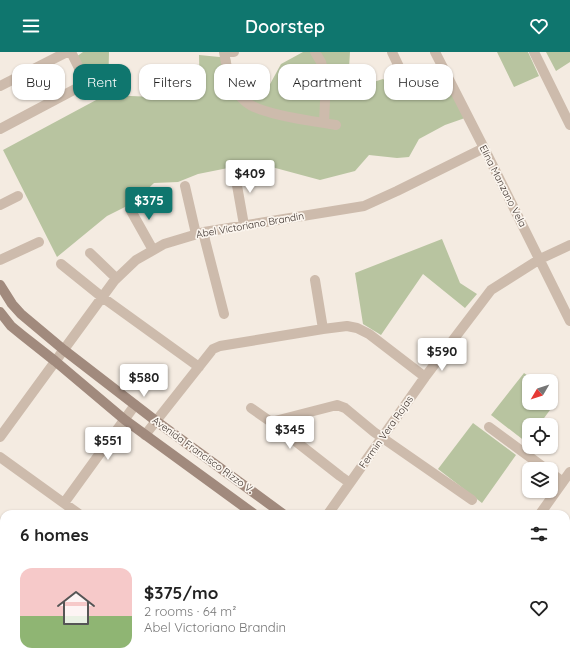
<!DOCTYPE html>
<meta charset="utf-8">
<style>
body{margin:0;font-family:Quicksand,sans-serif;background:#f2f2f2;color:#222;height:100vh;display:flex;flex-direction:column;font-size:15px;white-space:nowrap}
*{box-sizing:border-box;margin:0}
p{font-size:13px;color:#767676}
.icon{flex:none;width:22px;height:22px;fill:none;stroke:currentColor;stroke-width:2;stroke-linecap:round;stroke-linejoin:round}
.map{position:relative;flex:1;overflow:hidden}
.side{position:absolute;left:0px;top:458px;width:570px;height:156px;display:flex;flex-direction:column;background:#fff;border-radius:12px 12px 0 0;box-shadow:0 1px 3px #0004}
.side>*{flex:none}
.guide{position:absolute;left:12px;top:12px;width:546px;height:36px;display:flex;gap:8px}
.needle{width:26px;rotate:231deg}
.buttons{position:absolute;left:522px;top:322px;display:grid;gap:8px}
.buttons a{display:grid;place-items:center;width:36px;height:36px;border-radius:8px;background:#fff;box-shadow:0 1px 3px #0004;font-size:20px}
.price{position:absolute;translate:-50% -34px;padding:0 9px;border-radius:4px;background:#fff;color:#222;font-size:13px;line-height:26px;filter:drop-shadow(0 1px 2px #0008)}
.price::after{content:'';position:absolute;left:50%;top:24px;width:12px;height:9px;margin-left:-6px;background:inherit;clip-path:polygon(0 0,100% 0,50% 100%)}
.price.on{background:#0f766e;color:#fff}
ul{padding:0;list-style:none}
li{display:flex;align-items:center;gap:12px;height:100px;padding:0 20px}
li span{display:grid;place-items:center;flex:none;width:112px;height:80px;border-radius:12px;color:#555}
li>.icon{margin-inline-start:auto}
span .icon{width:48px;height:48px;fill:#fffc;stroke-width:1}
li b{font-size:17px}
h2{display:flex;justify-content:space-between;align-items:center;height:48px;padding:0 20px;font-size:17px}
.chip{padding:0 14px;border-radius:12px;background:#fff;box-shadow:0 1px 3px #0004;font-size:14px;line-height:36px}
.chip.on{background:#0f766e;color:#fff}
header{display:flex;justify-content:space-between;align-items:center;height:52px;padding:0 20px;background:#0f766e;color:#fff;font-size:18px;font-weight:600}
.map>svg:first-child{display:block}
.green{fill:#b8c4a0}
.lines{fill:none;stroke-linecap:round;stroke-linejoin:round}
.minor{stroke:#cdbbac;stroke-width:10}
.secondary{stroke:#a18a7d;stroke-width:10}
.labels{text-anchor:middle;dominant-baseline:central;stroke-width:3.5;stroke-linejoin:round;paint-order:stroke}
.street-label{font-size:10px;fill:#3b302b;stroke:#fbf5ee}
</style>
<header><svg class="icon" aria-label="menu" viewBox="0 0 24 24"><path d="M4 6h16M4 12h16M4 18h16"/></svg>Doorstep<svg class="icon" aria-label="heart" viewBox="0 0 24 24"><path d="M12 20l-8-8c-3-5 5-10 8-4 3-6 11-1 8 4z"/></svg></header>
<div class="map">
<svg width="570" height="614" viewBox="0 0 570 614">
<rect width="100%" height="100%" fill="#f4ebe1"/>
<path class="green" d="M83,0H109L108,43L200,47L199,3L230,6C232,23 240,34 256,39L269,34L281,12L303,0H350L348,32H367L383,27L399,39L422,48L453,42L465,66L445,73L419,87L409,105L397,106L369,103L355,119L320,128L268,114H238L198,122L178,130L154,131L133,151L107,164L57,205L3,98L98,47L76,5Z
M497,0H528L539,24L514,35Z
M546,0H570V10L556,19Z
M442,187L460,231L477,242L465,256L423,222L381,283L363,272L355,221Z
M524,321L535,329H529V351H551V341L558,347L539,373H529V386L526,390L491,363Z
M473,371L516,403L482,451L438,417Z
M93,610H167L172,614H90Z"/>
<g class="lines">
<path class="minor" d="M224,0C227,18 231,38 246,50C262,63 314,69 336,73
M230,0H234
M315,0L321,10L326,28L324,71
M392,0L401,19
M435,0L484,96L570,269
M534,0L570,73
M0,34L67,0
M0,77L83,33L86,30L71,0
M235,122L244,173
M185,134L196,182
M0,153L18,144
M130,157L153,198
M204,180L205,188L224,262
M90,201L116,226
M0,208L39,190
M61,212L102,245L199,315
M315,228L323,277
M251,356L271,370L340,424L350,431
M271,370L337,353L345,356L374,380L472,448
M489,375L546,417
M145,383L213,297L220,294L323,277L347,274L357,276L369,282L425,325
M0,385L114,229L136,208L164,192L204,180L364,154L397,139L484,96
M0,405L79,462
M551,421L563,430
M64,451L135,353
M328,462L425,325L491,238L540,207L570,193
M540,462L570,420
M0,499L4,501
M566,553L570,547
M0,587L4,590
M31,610L36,614
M283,610L288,614
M70,614L73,610
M352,614L354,610
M429,614L432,610
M520,614L523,610"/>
<path class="secondary" d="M0,233L12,252L21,262L64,298L156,369L283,462
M0,260L11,274L22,283L55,309L125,368L254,462
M458,610L463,614
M485,610L490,614"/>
</g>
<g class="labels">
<g class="street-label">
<text transform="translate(503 134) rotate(63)">Elina Manzano Vela</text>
<text transform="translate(250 173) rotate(-10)">Abel Victoriano Brandin</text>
<text transform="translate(386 380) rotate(-55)">Fermin Vera Rojas</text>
<text transform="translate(203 403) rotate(36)">Avenida Francisco Rizzo V.</text>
</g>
</g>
</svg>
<div class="buttons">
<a><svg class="needle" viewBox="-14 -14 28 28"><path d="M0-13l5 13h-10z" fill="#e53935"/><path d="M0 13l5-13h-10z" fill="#767676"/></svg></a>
<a><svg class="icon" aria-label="locate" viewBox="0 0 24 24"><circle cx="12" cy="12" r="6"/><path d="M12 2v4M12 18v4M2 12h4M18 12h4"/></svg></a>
<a><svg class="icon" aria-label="layers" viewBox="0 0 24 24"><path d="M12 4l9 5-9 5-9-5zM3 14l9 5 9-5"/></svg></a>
</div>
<b class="price" style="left:250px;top:142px">$409</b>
<b class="price on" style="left:149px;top:169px">$375</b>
<b class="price" style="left:442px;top:320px">$590</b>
<b class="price" style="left:144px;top:346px">$580</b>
<b class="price" style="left:290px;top:398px">$345</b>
<b class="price" style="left:108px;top:409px">$551</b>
<div class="guide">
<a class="chip">Buy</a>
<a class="chip on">Rent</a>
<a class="chip">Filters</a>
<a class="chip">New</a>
<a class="chip">Apartment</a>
<a class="chip">House</a>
</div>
<section class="side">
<h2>6 homes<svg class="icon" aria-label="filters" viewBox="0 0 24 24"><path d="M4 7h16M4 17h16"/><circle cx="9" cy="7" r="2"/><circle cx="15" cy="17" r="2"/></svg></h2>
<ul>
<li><span style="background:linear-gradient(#f6c9c9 60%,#8fb573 0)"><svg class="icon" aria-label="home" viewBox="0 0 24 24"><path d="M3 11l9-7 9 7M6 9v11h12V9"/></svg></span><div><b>$375/mo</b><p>2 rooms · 64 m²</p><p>Abel Victoriano Brandin</p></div><svg class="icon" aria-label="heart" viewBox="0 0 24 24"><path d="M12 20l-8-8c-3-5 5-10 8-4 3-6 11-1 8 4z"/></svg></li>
</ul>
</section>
</div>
